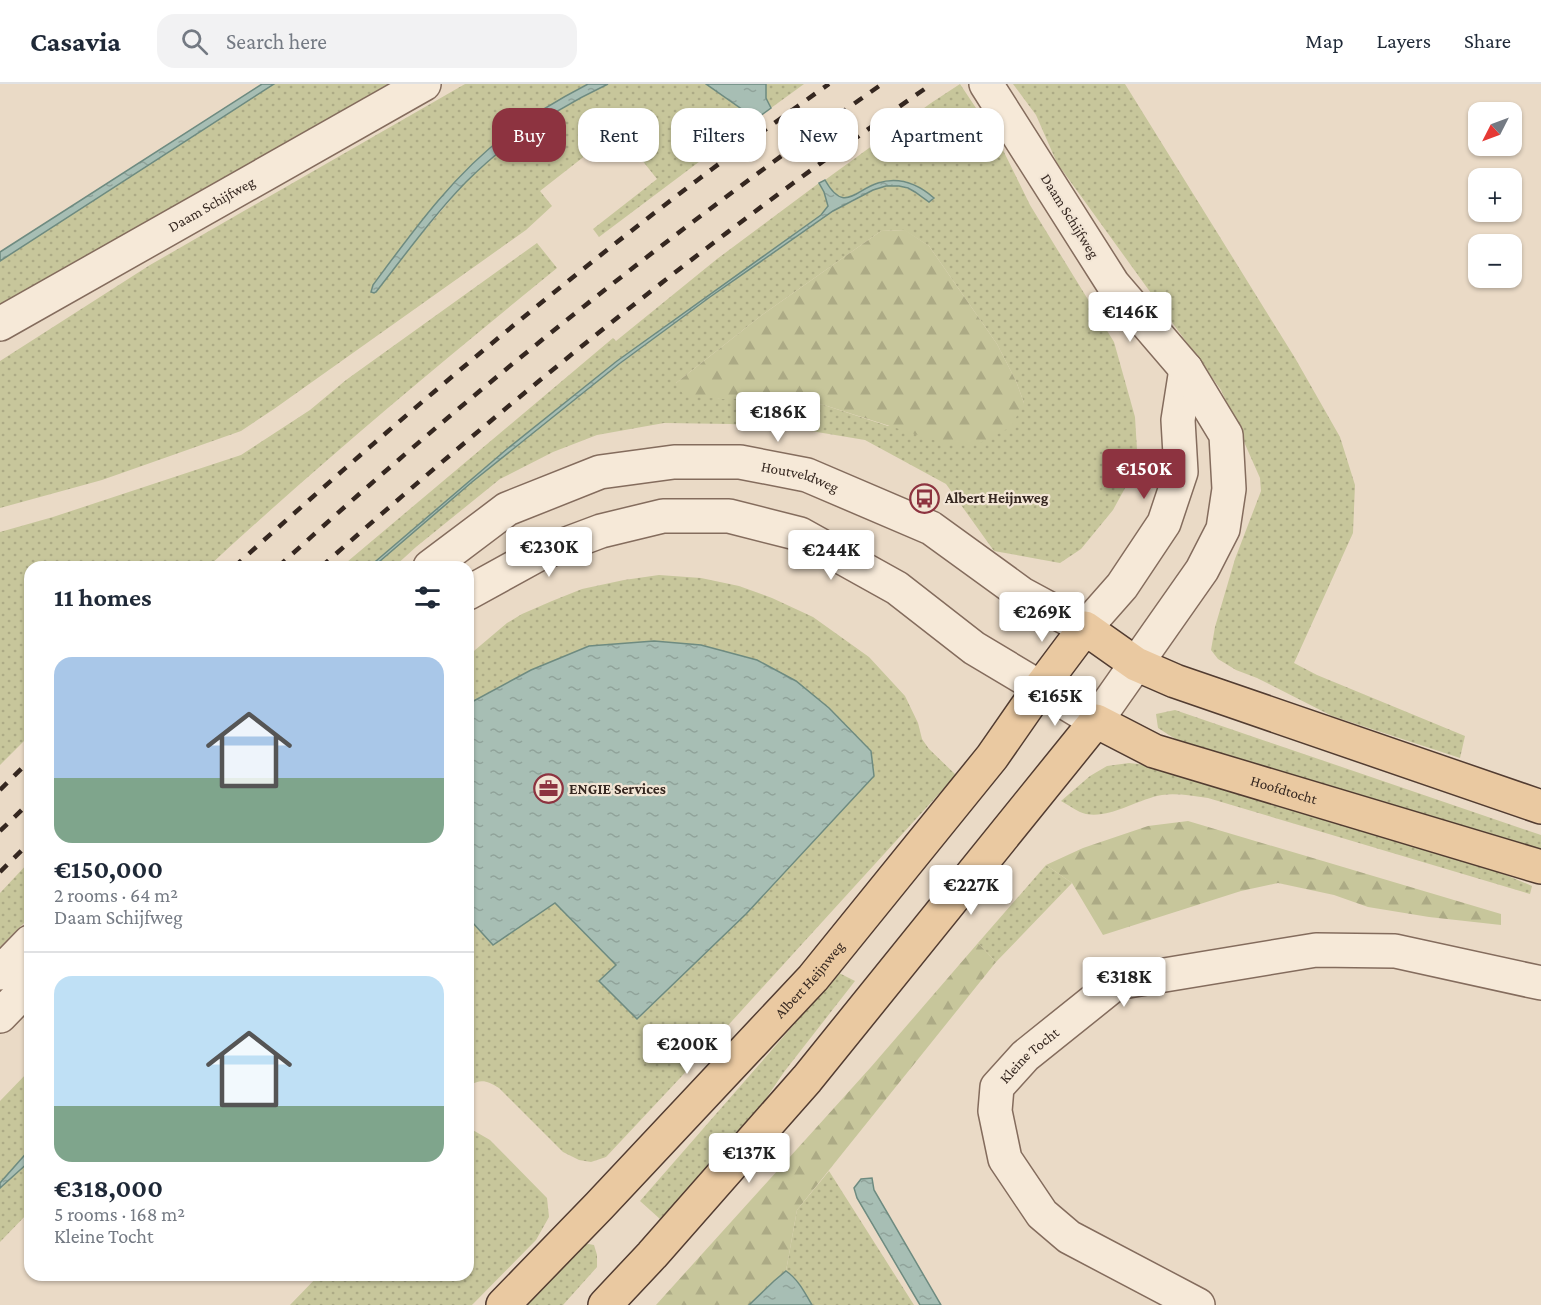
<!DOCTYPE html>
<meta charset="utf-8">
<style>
body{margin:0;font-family:"Crimson Pro",serif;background:#f2f2f3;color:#1f2937;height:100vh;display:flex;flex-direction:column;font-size:22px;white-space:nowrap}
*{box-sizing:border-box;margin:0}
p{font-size:20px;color:#747a83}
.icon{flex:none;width:33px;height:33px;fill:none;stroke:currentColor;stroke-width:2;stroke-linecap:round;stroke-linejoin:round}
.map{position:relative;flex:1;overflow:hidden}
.panel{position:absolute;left:24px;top:477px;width:450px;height:720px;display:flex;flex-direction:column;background:#fff;border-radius:18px;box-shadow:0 2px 4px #0004}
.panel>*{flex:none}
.banner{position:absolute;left:492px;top:24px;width:570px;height:54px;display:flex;gap:12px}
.needle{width:39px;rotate:228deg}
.tools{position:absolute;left:1468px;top:18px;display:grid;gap:12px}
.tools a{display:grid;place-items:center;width:54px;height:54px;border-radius:12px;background:#fff;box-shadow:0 2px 4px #0004;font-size:30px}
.price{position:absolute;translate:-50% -51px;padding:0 14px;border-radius:6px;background:#fff;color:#222;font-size:20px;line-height:39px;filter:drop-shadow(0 2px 3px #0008)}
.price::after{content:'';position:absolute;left:50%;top:36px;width:18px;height:14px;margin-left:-9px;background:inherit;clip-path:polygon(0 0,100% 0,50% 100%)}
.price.selected{background:#8d3340;color:#fff}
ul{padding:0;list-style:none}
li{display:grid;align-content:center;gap:12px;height:318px;padding:0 30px}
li+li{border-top:2px solid #e0e1e3}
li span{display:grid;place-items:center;height:186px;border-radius:18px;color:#555}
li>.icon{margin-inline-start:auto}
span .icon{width:108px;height:108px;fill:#fffc;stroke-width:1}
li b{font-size:26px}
h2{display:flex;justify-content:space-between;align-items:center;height:72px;padding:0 30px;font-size:26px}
.pill{padding:0 21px;border-radius:18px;background:#fff;box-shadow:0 2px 4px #0004;font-size:21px;line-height:54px}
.pill.selected{background:#8d3340;color:#fff}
header{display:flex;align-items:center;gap:36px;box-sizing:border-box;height:84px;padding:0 30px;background:#fff;border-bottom:2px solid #e0e1e3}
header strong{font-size:28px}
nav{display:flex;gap:33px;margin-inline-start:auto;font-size:21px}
.search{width:420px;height:54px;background:#f2f2f3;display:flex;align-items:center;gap:15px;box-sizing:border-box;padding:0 21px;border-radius:18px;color:#747a83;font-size:22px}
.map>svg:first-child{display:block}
.grass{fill:url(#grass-dots);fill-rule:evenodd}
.forest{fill:url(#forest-firs)}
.water{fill:url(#water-ripples);stroke:#6e8b80;stroke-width:1.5}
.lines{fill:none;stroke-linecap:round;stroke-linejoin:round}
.minor-casing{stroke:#846c5d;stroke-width:36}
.major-casing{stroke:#523c31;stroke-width:36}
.minor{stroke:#f6e9d8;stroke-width:33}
.major{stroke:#eac9a1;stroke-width:33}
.rail{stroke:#352720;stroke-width:4.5;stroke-dasharray:10 10;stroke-linecap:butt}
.labels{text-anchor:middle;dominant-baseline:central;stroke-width:4.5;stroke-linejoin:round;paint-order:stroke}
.street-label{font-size:15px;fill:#352720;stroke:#f2e5d5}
.poi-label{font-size:15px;font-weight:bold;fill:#352720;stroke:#f2e5d5;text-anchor:start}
</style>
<header>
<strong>Casavia</strong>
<div class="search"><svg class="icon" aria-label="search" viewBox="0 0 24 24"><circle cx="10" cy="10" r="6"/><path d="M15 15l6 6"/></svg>Search here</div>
<nav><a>Map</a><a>Layers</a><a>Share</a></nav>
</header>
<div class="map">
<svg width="1541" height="1221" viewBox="0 0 1541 1221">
<defs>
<pattern id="grass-dots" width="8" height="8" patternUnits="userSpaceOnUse" patternTransform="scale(1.5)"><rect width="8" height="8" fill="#c7c69b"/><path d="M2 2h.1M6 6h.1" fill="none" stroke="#acaa85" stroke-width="1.8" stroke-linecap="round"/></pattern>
<pattern id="forest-firs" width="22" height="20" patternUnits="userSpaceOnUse" patternTransform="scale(1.5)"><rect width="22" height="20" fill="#c7c69b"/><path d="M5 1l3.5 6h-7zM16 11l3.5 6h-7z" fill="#acaa85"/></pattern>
<pattern id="water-ripples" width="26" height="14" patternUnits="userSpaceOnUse" patternTransform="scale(1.5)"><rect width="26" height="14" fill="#a7beb4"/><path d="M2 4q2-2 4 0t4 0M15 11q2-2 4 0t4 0" fill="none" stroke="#90a39a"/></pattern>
</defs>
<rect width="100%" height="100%" fill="#eadac6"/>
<path class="grass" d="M268,0H392L0,224V172Z
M465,0H588L530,34L505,51L458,94L406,156L376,208L413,160L464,100L490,75L534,42L582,13L608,0H706L756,35L599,153L593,145L657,95L618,46L540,107L552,122L526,146L274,325L241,347L102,396L0,424V277L150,181Z
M766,0H804L771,24L766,14Z
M960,0L1000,60L1030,121L1114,258L1135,333L1137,366L1130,395L1113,426L1081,465L1060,479L994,467L946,400L865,356L793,344L730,340L664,339L597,351L553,368L500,395L416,463L394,483H373C495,374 623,274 757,180C782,163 806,144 831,128C838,124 845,121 852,118C861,113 870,106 880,103C900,98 914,107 930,118L934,114C921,104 910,95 892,96C887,97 879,98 874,100C851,110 842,126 825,96L931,19ZM904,146L929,162L997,260L1016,297L1024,319L888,342L824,321L759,315H720L676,299L762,231L881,147Z
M1013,0H1125L1295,274L1340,353L1355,401L1353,449L1294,579L1317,591L1465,652L1460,674L1332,632L1257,594L1236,586L1218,575L1211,566L1215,543L1235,475L1261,407L1260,394L1221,306L1057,79L1036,31Z
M819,99C827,111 833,120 821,131L617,277L507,365L369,483H341L613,254L616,257L717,175Z
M537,159L557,184C438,281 320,379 208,483H30V651L0,681V448L53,433L241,371L310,326L346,296Z
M659,491L701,494L739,502L772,514L813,533L869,573L905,612L918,639L922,655L929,665L956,691L681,993L606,1073L591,1078L579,1076L563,1068L499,1004C486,996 481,995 468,1002V841L472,838L493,861L555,819L617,881L638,935L746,830L874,692L871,667L757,576L701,561L654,557L589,562L531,586L468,620V572L507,539L522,530L552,517L582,505L624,496Z
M1175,626L1541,751V772L1177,656L1158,644L1156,630Z
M1129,679L1155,682L1459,771L1532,802L1530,810L1208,714C1193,712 1177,709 1162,711C1138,715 1109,735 1086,730C1077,728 1069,721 1061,717L1090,692L1107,682Z
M30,777V833L0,863V809Z
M1046,781L1072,799L996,878L978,859Z
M839,889L855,897L784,988L744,1047L660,1135L640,1117Z
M30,986V1065L0,1099V1017Z
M468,1045H471L490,1056L547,1114L549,1133L536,1156L472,1221H290L319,1191H468Z
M30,1077V1127L0,1158V1104Z
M829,1087L914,1221H749L774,1197L786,1187L797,1126Z
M583,1159L594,1161L597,1171V1183L563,1221H517Z"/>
<path class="forest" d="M905,146L929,162L997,260L1016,297L1024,319L1011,343L980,359L946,360L824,321L759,315H720L683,310L676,299L762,231L881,147Z
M1188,737L1501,830V841L1429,833L1368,823L1334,811L1278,799L1241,807L1103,851L1072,799L1046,781L1083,764L1148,742Z
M978,859L996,878L797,1126L786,1187L774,1197L749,1221H656L871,983Z"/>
<path class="water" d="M262,0H274L0,177V168Z
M588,0H608C555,25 507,57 466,98C433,132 405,171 376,208L374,209L371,208L373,201C413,147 453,91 506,51C532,31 559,15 588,0Z
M706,0H766V14L771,24L756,35Z
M825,96C844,130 855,106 878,99C900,92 918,100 934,114L929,118L915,108L908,104L899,102H886L873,106L833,127L710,213L619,280L472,398L373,483H369L507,365L617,277L821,131L828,122L824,108L819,99Z
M654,557L701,561L757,576L796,597L829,624L871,667L874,692L746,830L637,935L599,897L616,881L555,819L493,861L472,838L468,841V620L531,586L589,562Z
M30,1065V1077L0,1104V1099Z
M872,1094L874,1106L941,1221H920L857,1114L854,1104L861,1095Z
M786,1187C798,1195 805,1209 812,1221H749L774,1197Z"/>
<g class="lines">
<defs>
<g id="minor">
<path id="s1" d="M0,240L424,0"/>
<path id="s2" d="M430,483L507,425L600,388L674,378H740L807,391L931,444L1022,510L1085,544L1122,502L1164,439L1181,388L1178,336L1186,285"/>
<path d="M468,509L537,471L601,447L663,432H729L800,450L897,504L974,564L1096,637L1202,486L1223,445L1229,405L1226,351L1186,285L1113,200L986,0"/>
<path d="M0,889L30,858"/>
<path d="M0,932L30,901"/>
<path id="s3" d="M1198,1221L1069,1153L1042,1130L1005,1075L995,1027L997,1003L1025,972L1116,899L1316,866L1395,867L1541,899"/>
</g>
<g id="major">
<path id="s4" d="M503,1221L599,1122L813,894L992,673L1040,604L1085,544L1136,580L1175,597L1541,723"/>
<path id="s5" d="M605,1221L652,1171L807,995L1096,637L1154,667L1541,783"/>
</g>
</defs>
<use href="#minor" class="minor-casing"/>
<use href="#major" class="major-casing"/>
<use href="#minor" class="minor"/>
<use href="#major" class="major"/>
<path class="rail" d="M234,483C424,312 620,147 829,0
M278,483C468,309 671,148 882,0
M321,483C486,337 657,197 836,68C868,46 899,22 932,0
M0,706L30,676
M0,747L30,718
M0,788L30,758"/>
</g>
<defs>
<symbol id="bus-ring" viewBox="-11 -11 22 22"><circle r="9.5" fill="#f2e5d5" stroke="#8d3340" stroke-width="1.5"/><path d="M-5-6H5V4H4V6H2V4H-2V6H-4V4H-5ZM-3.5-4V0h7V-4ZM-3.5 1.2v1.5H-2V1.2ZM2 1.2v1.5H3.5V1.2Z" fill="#8d3340"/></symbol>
<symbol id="office-ring" viewBox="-11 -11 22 22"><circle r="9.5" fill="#f2e5d5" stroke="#8d3340" stroke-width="1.5"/><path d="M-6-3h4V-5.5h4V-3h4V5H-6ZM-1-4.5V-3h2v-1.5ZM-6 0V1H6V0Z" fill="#8d3340"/></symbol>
</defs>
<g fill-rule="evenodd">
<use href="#bus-ring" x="908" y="398" width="33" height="33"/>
<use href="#office-ring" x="532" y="688" width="33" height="33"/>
</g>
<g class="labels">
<g class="street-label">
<text stroke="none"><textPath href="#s1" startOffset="243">Daam Schijfweg</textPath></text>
<text transform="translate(1070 132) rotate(58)">Daam Schijfweg</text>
<text stroke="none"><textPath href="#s2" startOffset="399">Houtveldweg</textPath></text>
<text stroke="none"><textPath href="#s5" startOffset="964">Hoofdtocht</textPath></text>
<text stroke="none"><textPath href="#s4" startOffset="447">Albert Heijnweg</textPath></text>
<text stroke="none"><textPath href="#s3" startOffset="366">Kleine Tocht</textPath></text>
</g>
<g class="poi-label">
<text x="945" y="414">Albert Heijnweg</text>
<text x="569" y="705">ENGIE Services</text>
</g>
</g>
</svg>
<div class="tools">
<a><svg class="needle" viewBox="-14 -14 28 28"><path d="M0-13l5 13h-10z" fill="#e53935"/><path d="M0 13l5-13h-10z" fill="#747a83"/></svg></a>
<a>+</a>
<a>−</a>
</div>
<b class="price" style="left:1130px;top:259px">€146K</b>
<b class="price" style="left:778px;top:359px">€186K</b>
<b class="price selected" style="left:1144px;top:416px">€150K</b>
<b class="price" style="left:549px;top:494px">€230K</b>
<b class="price" style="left:831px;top:497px">€244K</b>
<b class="price" style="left:1042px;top:559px">€269K</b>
<b class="price" style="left:1055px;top:643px">€165K</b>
<b class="price" style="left:971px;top:832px">€227K</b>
<b class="price" style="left:1124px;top:924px">€318K</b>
<b class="price" style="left:687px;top:991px">€200K</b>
<b class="price" style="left:749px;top:1100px">€137K</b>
<div class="banner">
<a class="pill selected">Buy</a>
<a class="pill">Rent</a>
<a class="pill">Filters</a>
<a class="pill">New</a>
<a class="pill">Apartment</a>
</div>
<section class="panel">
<h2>11 homes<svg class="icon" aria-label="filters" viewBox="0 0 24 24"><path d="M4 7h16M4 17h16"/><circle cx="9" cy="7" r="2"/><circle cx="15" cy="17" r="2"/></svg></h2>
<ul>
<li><span style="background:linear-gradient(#a9c7e8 65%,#7fa58c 0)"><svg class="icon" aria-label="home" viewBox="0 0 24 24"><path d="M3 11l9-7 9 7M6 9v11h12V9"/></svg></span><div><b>€150,000</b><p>2 rooms · 64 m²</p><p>Daam Schijfweg</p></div></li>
<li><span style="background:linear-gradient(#bfe0f5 70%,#7fa58c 0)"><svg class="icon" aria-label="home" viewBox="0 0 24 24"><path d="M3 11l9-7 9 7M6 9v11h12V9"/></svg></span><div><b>€318,000</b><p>5 rooms · 168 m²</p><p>Kleine Tocht</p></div></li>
</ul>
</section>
</div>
